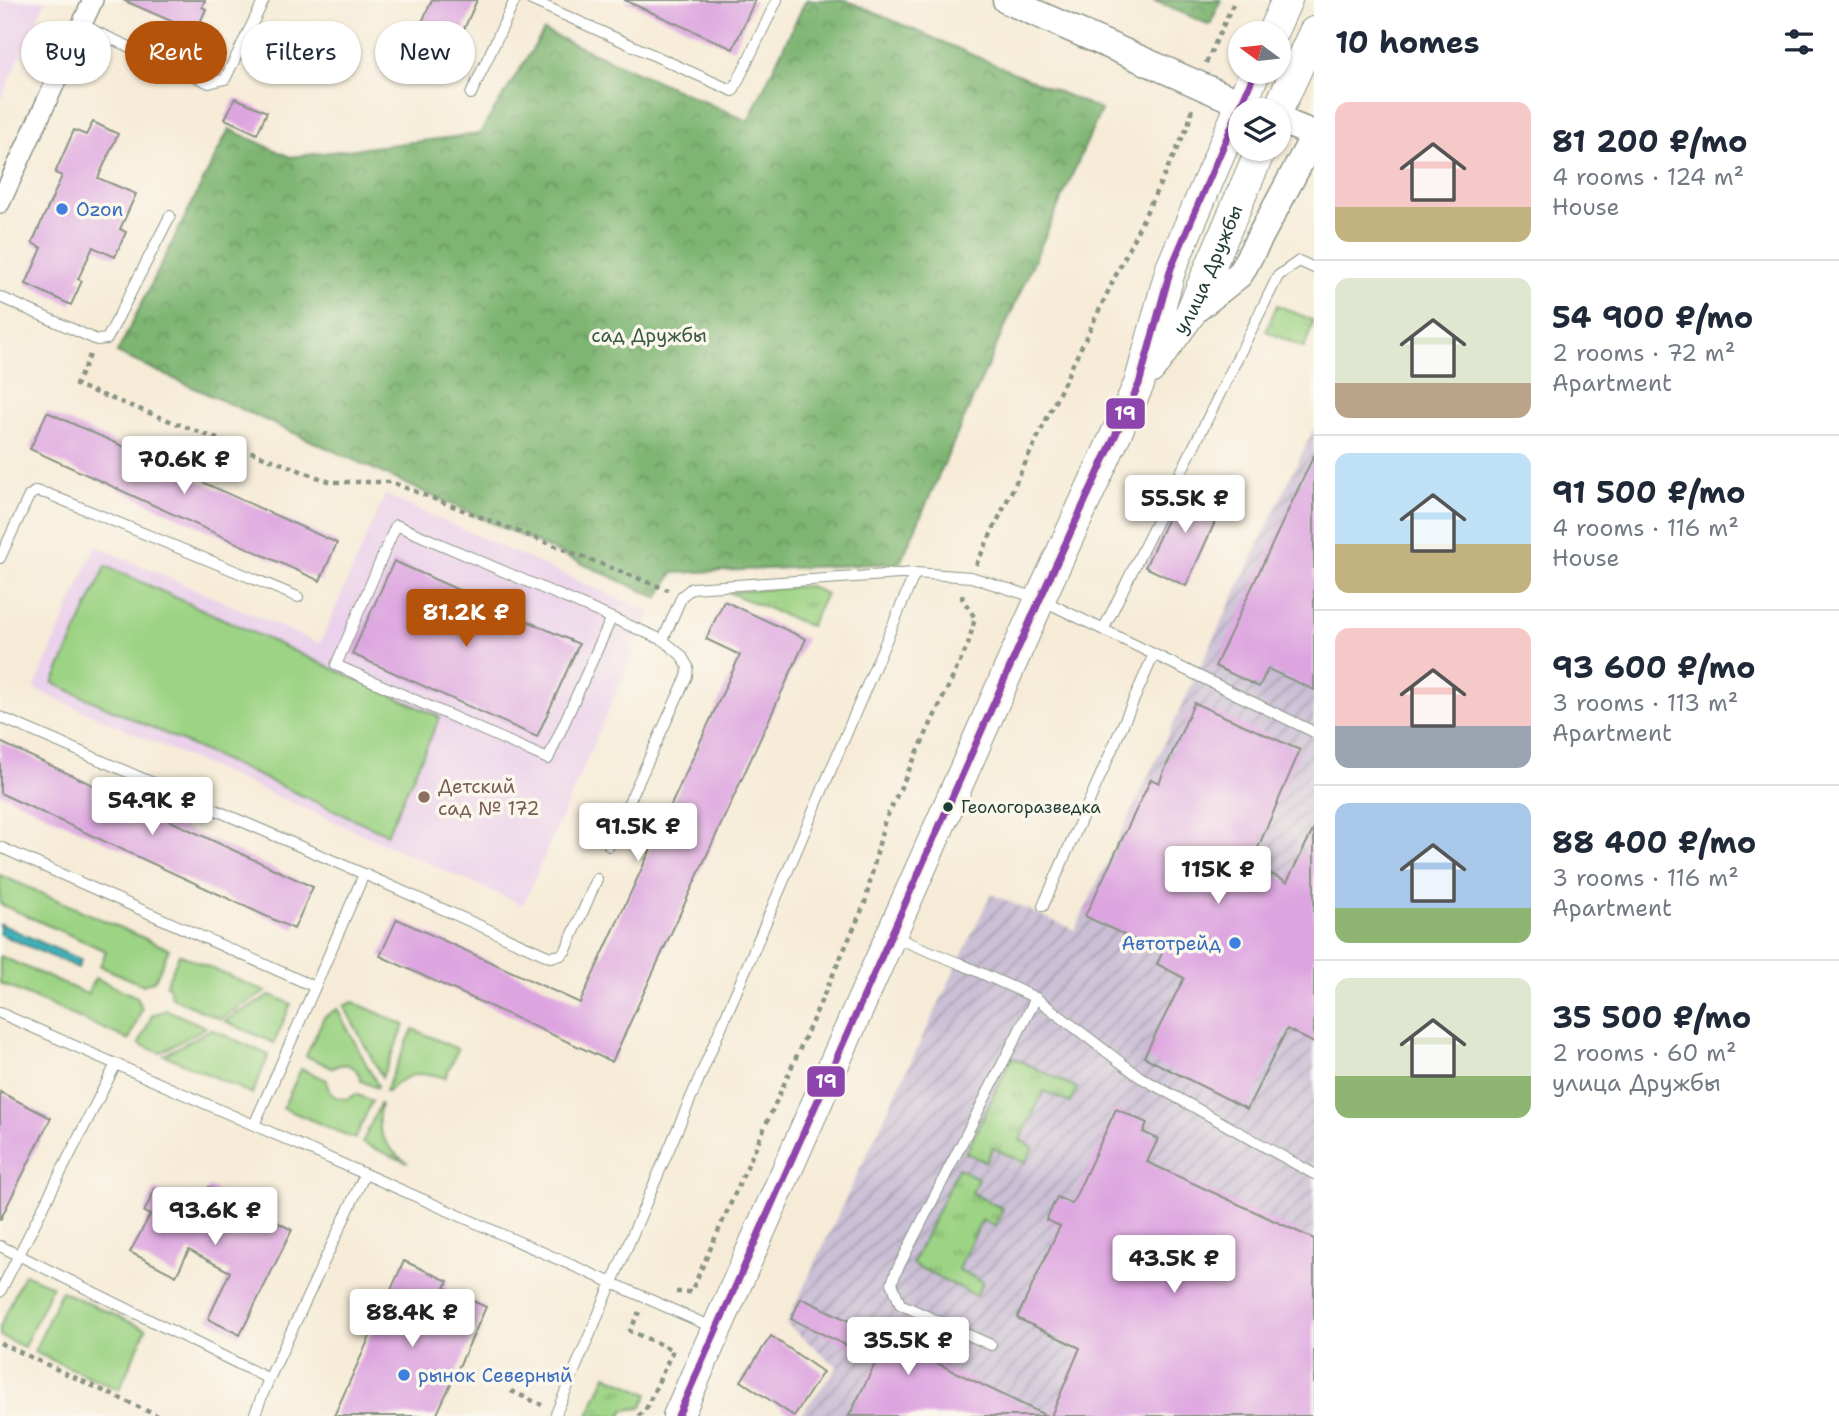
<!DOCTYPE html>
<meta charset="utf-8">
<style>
body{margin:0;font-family:"Shantell Sans",sans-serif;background:#f6f6f7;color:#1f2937;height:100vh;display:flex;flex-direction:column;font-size:26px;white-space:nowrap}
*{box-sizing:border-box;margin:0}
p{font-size:23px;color:#747a83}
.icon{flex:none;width:38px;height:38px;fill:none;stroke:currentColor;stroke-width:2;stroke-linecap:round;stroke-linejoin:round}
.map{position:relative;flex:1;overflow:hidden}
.sheet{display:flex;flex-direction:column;background:#fff;width:525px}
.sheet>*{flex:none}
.hud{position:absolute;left:21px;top:21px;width:665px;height:63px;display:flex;gap:14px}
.needle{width:46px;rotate:285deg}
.fabs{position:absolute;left:1228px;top:21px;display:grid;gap:14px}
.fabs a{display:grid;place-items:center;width:63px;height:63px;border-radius:50%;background:#fff;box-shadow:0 2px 5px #0004;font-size:35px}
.price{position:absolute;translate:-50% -60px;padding:0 16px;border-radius:7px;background:#fff;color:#222;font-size:23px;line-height:46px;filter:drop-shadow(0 2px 4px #0008)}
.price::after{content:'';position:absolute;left:50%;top:42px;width:21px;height:16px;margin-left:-10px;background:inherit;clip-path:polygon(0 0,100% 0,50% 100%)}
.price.current{background:#b45309;color:#fff}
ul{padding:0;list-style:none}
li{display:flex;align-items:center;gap:21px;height:175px;padding:0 21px}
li+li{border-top:2px solid #e0e1e3}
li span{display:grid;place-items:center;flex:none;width:196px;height:140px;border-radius:14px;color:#555}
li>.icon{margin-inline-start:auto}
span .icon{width:84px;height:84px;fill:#fffc;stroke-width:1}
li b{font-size:30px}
h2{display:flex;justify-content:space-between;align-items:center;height:84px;padding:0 21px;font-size:30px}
.pill{padding:0 24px;border-radius:32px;background:#fff;box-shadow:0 2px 5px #0004;font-size:24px;line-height:63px}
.pill.current{background:#b45309;color:#fff}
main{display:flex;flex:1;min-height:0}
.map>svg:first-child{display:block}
.built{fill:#ebd1eb}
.industrial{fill:url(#industrial-furrows)}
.grass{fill:url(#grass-tufts);stroke:#5e885c;stroke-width:2}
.forest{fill:url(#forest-crowns);stroke:#4e7953;stroke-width:2}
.park{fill:#9dd384;stroke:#5e885c;stroke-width:2}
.water{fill:url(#water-ripples);stroke:#307777;stroke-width:2}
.building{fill:#dda5e0}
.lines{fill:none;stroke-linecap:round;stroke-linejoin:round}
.service-casing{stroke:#8a9486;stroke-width:12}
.minor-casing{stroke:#8a9486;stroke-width:22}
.secondary-casing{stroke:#8a9486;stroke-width:29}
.primary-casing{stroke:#8a9486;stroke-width:32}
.path{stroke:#8a9486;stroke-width:4.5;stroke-dasharray:5 5;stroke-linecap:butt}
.service{stroke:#fff;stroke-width:10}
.minor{stroke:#fff;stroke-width:19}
.secondary{stroke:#fff;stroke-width:26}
.primary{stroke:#fff;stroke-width:30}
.bus-1-casing{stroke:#fbf7ec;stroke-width:12}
.bus-1{stroke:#8e44ad;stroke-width:7}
.shop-dot{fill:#3f7fe0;stroke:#fbf7ec;stroke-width:2.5}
.education-dot{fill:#8d6e63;stroke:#fbf7ec;stroke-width:2.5}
.bus-dot{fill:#1f3d34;stroke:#fbf7ec;stroke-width:2.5}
.labels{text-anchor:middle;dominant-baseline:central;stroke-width:7;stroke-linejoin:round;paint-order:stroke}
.bus-label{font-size:17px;fill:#1f3d34;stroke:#fbf7ec;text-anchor:start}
.shop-label{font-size:19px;fill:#366cbe;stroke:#fbf7ec;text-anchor:start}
.street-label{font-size:19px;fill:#1f3d34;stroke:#fbf7ec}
.park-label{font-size:19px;fill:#385b44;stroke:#fbf7ec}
.education-label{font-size:19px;fill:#785e54;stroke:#fbf7ec;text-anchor:start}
.line-badge{stroke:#fbf7ec;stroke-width:2.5}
.badge-label{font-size:19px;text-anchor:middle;font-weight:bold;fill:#fff}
</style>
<main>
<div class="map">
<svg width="1314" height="1416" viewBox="0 0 1314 1416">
<defs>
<pattern id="industrial-furrows" width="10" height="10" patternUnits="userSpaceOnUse" patternTransform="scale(1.75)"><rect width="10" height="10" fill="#cbbfd5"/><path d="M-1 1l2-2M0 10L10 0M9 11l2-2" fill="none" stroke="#a49cae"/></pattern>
<pattern id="grass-tufts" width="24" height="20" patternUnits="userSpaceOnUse" patternTransform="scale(1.75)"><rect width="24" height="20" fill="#9dd384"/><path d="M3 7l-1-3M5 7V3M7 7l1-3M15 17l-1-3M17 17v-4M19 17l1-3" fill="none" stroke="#7fac6d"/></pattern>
<pattern id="forest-crowns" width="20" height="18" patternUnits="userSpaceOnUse" patternTransform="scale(1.75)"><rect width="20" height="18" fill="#7eb572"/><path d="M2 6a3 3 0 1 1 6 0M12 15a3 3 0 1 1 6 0" fill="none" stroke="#67945e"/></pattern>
<pattern id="water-ripples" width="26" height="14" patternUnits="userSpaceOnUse" patternTransform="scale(1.75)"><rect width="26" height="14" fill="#41b1ba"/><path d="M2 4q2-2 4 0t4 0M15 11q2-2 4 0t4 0" fill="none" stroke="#369198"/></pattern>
</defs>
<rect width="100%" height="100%" fill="#fbf7ec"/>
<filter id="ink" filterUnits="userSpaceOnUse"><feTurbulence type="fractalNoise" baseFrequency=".0143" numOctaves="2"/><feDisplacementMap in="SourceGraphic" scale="14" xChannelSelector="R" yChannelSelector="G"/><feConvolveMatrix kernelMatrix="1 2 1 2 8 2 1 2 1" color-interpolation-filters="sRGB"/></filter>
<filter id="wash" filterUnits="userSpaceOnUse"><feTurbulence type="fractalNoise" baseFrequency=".00686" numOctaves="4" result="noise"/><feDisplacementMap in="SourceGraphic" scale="28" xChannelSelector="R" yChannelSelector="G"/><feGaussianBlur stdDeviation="1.57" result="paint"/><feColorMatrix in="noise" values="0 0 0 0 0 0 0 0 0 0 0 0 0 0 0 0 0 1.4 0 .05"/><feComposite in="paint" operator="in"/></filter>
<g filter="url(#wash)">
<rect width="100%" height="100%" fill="#f6ebd7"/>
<path class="built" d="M0,0H46L0,101Z
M385,495L651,613L523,905L34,689L96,546L320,644Z"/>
<path class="industrial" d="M1314,428V1416H799L838,1367L786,1324L991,894L1075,930Z"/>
<path class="grass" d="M1277,305L1314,321L1304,348L1266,331Z
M809,586L826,594L810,626L728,592Z
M1012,1057L1077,1088L1070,1103L1044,1091L1020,1140L1033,1147L1025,1163L993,1148L986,1162L966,1153Z
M958,1168L978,1178L972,1193L1003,1209L995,1226L982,1220L958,1269L983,1282L976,1296L912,1264Z
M606,1375L648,1394L641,1408L624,1410L621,1416H588Z"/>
<path class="forest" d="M806,0H845L1101,110L900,563L673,573L658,598L117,353L229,129L290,157L479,134L544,31L748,121Z
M1153,0H1221L1210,25Z"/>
<path class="park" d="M106,566L440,717L387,834L53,683Z
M0,875L169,949L155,980L143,985L100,966L106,951L0,904Z
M179,954L266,992L220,1019L172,998L169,987L166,984Z
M0,956L87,994L95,978L137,997L142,1009L129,1040L0,983Z
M271,995L291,1004L274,1043L224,1021Z
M353,1002L405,1025L382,1077L344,1006Z
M337,1009L378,1086L377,1088L361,1081C358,1066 346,1060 333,1068L306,1056L324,1017Z
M167,1010L206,1027L160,1053L139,1044L152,1015Z
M211,1029L269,1055L252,1094L164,1055Z
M413,1029L458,1049L445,1078C423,1070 403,1074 388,1092L385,1091Z
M301,1069L327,1080C327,1093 335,1099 347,1099L356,1094L372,1101L355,1139L283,1108Z
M380,1104L381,1105C373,1130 387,1150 408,1163L362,1143Z
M24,1274L52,1286L24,1347L0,1336V1327Z
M61,1291L146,1329L119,1390L34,1352Z"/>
<path class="water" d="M0,924L81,960L78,968L0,934Z"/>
<g id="blocks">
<path class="building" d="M123,0H205L202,7L206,9L196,32Z
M432,0H477L449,63L411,46Z
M624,0H755L733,49Z
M235,98L267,112L257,134L225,119Z
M93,122L118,134L98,178L136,194L120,229L126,232L115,257L93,247L78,279L82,281L71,305L26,284L42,248L32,243L62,176L55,173L74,130L86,135Z
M47,412L337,543L320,581L30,449Z
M1314,455V690L1268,669L1259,687L1215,666Z
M1184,484L1224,502L1186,586L1145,567Z
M394,561L579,644L537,737L352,654Z
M724,601L806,639L612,1062L380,956L397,919L580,1003L740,655L706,639Z
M1194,703L1300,750L1251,864L1287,882L1314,828V1043L1287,1029L1247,1109L1144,1057L1184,978L1157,964L1162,953L1085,916L1151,779L1159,783Z
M0,742L313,887L294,929L0,793Z
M0,1092L51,1118L0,1220Z
M1116,1109L1147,1123L1143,1132L1158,1139L1147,1162L1314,1239V1416H1051L1080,1348L1017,1318L1060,1226L1046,1220L1057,1197L1072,1204Z
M209,1187L292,1230L240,1335L208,1319L230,1272L189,1250L176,1276L130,1252L150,1215L144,1212L155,1189L197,1210Z
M404,1261L448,1281L445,1288L486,1307L474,1334L436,1416H334Z
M801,1298L1047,1416H849L877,1360L791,1319Z
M771,1336L823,1372L794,1416L741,1381Z"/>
</g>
</g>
<g filter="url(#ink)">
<use href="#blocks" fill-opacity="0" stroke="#8a9486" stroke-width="2"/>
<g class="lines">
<defs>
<path id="service" d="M531,0L733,91L777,0
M81,25L209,83L225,79L264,0
M471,94L515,0
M0,297L97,340L107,339L170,216
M0,558L29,496L36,491L48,494L298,597
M611,619L548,759L336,665L396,525L663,640
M1104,628L1278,276L1299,261L1314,268
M0,717L364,874
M609,846L687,676L688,667L681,655L663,640L682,596L692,588L915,573L971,577L1040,599L1314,732
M0,847L315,987L254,1125
M1043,906L1154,654
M894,937L961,964L1036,998L1140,1077L1314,1174
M315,987L364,874L550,957L561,955L566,950L597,879
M0,1013L365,1174L269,1379L254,1416
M365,1174L714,1328
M0,1246L269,1379
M0,1292L116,1064
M991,1345L900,1304L892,1283L896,1272L1036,998
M555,1416L915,573"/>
<path id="minor" d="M0,203L93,0"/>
<path id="secondary" d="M1006,0L1256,110
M1279,120L1314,134
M1190,314L1240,274L1314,136"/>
<g id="primary">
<path d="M1272,33L1287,0"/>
<path d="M1278,110L1314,32"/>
<path id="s1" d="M1150,369L1190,314L1261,149"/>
<path d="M678,1416L1040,599L1139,384L1171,268L1255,72"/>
</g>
</defs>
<use href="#service" class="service-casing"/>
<use href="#minor" class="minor-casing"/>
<use href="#secondary" class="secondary-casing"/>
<use href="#primary" class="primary-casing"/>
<path class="path" d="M1206,63L1235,0
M90,355L76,385L330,482H391L668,590
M976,565L1188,126L1192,108
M676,1292H691L865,903L884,823L968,645L975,618L962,598L964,592
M0,1343L158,1416
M511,1391L542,1405
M638,1416L645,1411L673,1350L630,1331L639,1312"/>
<use href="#service" class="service"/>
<use href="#minor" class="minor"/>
<use href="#secondary" class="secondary"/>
<use href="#primary" class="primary"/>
<defs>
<path id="bus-1" d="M678,1416L1040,599L1139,384L1171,268L1255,72"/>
</defs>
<use href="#bus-1" class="bus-1-casing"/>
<use href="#bus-1" class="bus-1"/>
</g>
</g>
<g class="shop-dot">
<circle cx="62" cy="209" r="7"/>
<circle cx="1235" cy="943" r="7"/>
<circle cx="404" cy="1375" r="7"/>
</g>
<circle class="education-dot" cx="424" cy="797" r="7"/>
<circle class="bus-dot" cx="948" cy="807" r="6"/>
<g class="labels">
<g class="bus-label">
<text x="961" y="807">Геологоразведка</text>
</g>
<g class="shop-label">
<text x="76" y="209">Ozon</text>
<text x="1221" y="943" text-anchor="end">Автотрейд</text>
<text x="418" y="1375">рынок Северный</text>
</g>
<g class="street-label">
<text stroke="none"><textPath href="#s1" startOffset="116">улица Дружбы</textPath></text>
</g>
<g class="park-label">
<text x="649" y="335">сад Дружбы</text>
</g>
<g class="education-label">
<text x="438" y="786">Детский<tspan x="438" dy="22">сад № 172</tspan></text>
</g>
</g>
<g class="line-badge">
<rect x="1105" y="397" width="41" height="33" rx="7" fill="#8e44ad"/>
<rect x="806" y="1065" width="40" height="33" rx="7" fill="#8e44ad"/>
</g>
<g class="badge-label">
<text x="1125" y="420">19</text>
<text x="826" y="1088">19</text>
</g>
</svg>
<div class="fabs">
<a><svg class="needle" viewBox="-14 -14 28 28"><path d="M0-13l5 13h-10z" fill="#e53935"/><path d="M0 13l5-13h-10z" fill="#747a83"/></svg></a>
<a><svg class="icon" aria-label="layers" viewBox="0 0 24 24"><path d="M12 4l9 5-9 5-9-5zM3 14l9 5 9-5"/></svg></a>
</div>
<b class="price" style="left:184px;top:496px">70.6K ₽</b>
<b class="price" style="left:1185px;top:535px">55.5K ₽</b>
<b class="price current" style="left:466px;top:649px">81.2K ₽</b>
<b class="price" style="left:152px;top:837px">54.9K ₽</b>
<b class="price" style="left:638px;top:863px">91.5K ₽</b>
<b class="price" style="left:1218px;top:906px">115K ₽</b>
<b class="price" style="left:215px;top:1247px">93.6K ₽</b>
<b class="price" style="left:1174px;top:1295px">43.5K ₽</b>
<b class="price" style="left:412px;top:1349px">88.4K ₽</b>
<b class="price" style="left:908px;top:1377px">35.5K ₽</b>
<div class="hud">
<a class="pill">Buy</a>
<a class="pill current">Rent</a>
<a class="pill">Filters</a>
<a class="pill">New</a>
</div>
</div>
<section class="sheet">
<h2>10 homes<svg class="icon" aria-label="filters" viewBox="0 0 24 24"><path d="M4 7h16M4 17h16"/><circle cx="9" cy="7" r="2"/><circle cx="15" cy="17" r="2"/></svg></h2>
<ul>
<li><span style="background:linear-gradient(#f6c9c9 75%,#c2b280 0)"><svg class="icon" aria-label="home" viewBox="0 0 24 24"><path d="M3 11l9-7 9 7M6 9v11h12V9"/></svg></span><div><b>81 200 ₽/mo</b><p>4 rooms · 124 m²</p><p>House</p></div></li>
<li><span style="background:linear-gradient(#dfe7d0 75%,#b9a48a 0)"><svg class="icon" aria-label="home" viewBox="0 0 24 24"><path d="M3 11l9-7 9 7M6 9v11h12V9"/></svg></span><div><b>54 900 ₽/mo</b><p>2 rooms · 72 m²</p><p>Apartment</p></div></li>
<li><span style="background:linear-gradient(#bfe0f5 65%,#c2b280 0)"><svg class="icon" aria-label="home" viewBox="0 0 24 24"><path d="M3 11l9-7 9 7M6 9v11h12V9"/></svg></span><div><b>91 500 ₽/mo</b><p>4 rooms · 116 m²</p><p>House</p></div></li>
<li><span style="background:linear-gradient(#f6c9c9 70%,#9aa5b1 0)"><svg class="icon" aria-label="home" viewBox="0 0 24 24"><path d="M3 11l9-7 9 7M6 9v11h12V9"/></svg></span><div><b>93 600 ₽/mo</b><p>3 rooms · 113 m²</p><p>Apartment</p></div></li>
<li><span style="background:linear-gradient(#a9c7e8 75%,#8fb573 0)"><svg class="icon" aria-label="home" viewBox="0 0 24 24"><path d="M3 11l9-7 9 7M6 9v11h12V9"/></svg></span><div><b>88 400 ₽/mo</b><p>3 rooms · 116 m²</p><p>Apartment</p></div></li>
<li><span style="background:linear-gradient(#dfe7d0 70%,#8fb573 0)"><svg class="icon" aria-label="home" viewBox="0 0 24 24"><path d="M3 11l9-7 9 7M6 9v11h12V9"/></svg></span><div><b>35 500 ₽/mo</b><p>2 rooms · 60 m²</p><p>улица Дружбы</p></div></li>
</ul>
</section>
</main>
